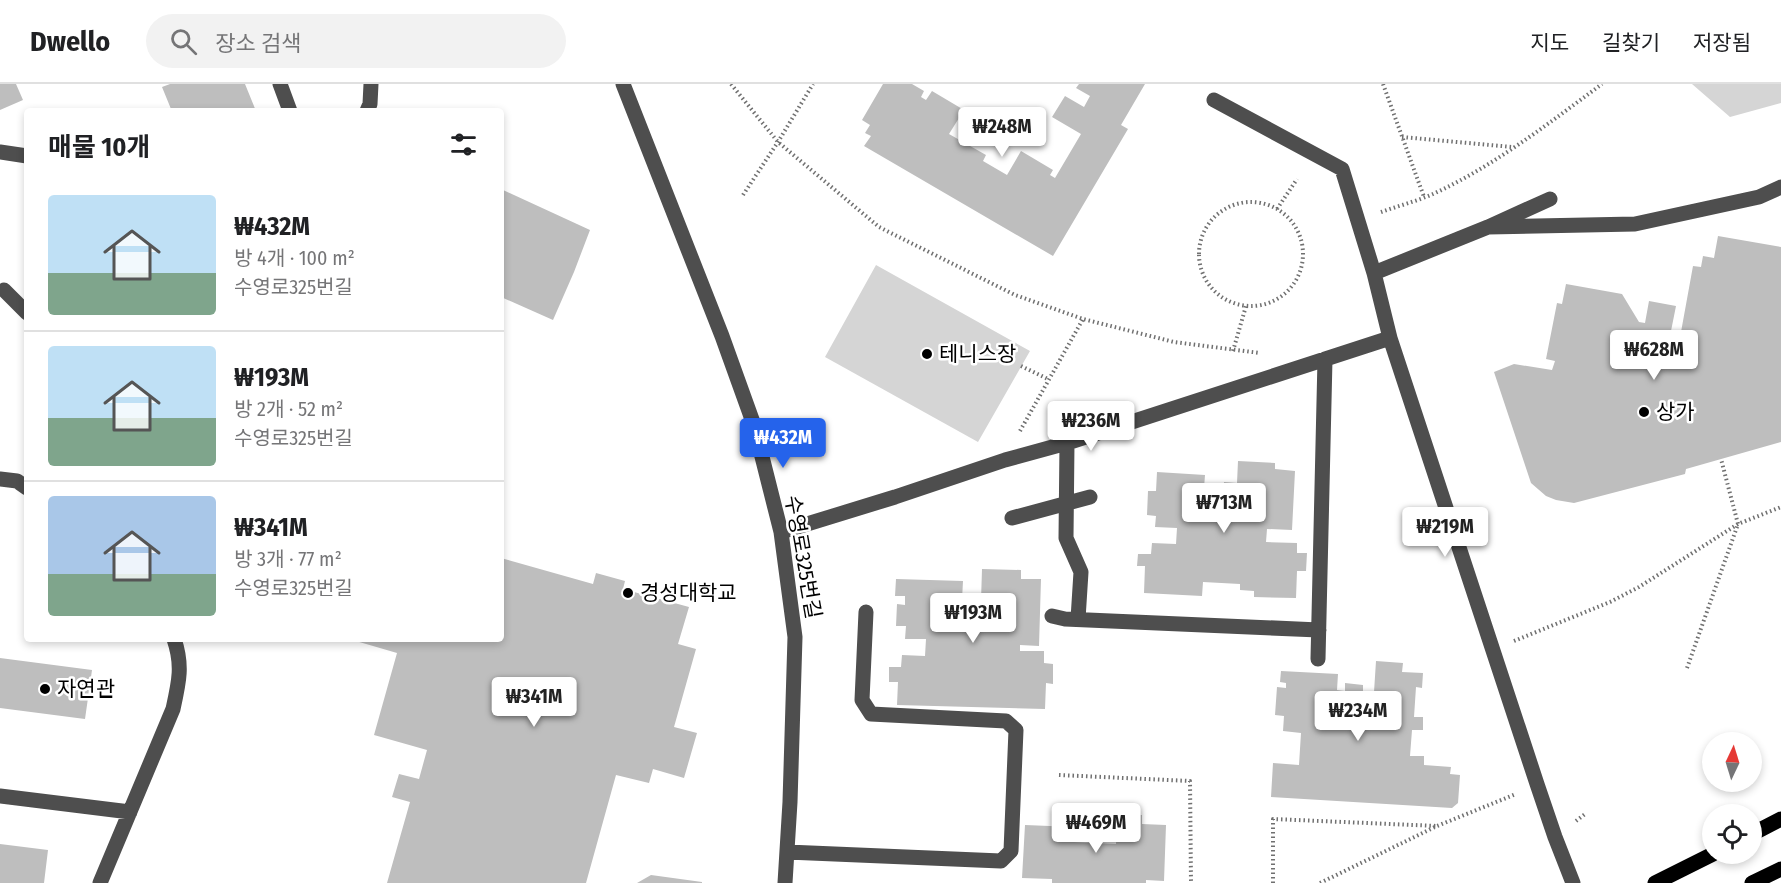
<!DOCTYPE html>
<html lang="ko">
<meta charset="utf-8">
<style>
body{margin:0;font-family:"Fira Sans Condensed","Noto Sans KR",sans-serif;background:#f2f2f2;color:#202124;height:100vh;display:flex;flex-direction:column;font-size:22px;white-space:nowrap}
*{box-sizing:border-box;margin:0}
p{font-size:20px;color:#757577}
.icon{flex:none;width:33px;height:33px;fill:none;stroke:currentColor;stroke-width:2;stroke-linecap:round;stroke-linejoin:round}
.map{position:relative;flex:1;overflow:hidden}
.panel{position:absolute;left:24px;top:24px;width:480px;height:534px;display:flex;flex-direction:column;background:#fff;border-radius:6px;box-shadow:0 3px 9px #0003}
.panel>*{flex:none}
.needle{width:39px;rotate:4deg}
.controls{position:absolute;left:1702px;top:648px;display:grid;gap:12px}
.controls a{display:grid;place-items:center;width:60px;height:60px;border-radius:50%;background:#fff;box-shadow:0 3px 9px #0003;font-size:30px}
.price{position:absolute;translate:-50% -51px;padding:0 14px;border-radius:6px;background:#fff;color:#222;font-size:20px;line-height:39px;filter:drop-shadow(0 2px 3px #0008)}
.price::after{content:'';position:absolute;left:50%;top:36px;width:18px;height:14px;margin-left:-9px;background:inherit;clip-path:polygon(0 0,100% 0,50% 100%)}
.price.current{background:#2563eb;color:#fff}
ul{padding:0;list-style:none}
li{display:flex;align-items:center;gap:18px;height:150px;padding:0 24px}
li+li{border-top:2px solid #e0e0e0}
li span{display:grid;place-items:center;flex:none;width:168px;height:120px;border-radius:6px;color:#555}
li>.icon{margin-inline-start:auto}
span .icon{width:72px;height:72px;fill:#fffc;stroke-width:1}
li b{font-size:26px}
h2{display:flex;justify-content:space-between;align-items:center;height:72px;padding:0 24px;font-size:26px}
header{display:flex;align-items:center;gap:36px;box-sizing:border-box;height:84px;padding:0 30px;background:#fff;border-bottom:2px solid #e0e0e0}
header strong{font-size:28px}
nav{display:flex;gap:33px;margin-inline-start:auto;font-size:21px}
.search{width:420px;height:54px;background:#f2f2f2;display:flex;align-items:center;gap:15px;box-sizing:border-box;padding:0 21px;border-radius:33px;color:#757577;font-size:22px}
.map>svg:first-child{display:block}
.green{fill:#d5d5d5}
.building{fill:#bebebe}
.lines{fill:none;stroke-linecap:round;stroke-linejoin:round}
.path{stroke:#707070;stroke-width:4;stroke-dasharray:1.5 3;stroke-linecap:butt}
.minor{stroke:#4e4e4e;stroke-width:15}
.major{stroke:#000;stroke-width:15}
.poi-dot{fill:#000;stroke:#fff;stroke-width:2}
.labels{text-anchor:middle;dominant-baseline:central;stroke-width:5;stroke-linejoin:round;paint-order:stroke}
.poi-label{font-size:21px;fill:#000;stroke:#fff;text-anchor:start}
.street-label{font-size:21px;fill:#000;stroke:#fff}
</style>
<header>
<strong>Dwello</strong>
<div class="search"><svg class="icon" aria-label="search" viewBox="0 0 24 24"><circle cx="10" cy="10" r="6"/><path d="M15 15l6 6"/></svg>장소 검색</div>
<nav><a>지도</a><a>길찾기</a><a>저장됨</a></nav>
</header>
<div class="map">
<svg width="1781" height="799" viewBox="0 0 1781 799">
<rect width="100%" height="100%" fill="#fff"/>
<path class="green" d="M1692,0H1781V19L1730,33Z
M876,181L1030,267L978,358L825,273Z"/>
<path class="building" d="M0,0H16L23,16L0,26Z
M170,0H245L256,27H167L171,25L162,3Z
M883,0H912L924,7L921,13L926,16L932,7L964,26L949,50L986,71L983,77L1007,91L1021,67L1053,86L1050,91L1055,94L1081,50L1052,33L1065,12L1084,23L1090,12L1076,4L1079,0H1145L1121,41L1128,45L1053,172L864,62L871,52L865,49L870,41L862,36Z
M501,105L590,146L574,188L553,236L501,213Z
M1718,152L1781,163V358L1686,385L1685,390L1574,419L1556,416L1546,412L1531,399L1494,288L1514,280L1552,286L1555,277L1546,275L1557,219L1562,220L1566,200L1622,210L1639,238L1645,239L1649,217L1676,222L1667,267L1677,270L1693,182L1701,183L1703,172L1714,174Z
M1238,377L1275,379V385L1295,387L1292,446L1267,445L1266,458L1297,459V469H1307L1306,487H1297L1296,514L1254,513V507L1240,506V500L1203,498L1202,512L1144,509L1145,482H1137L1138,470H1151L1152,459L1176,460L1177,444L1155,443L1156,432L1147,431L1148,407H1156L1157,388L1205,391L1204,404L1215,405V411L1223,412L1224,398L1237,399Z
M501,474L593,500L596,489L625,497L623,505L689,523L678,560L696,565L674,643L697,649L684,694L653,685L649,699L616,691L586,799H387L410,718L392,713L399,690L419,695L427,666L374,651L397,569L349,555H501Z
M982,485L1021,486V495H1041L1039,562L1020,561V567H1044V579L1053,580V600L1046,599L1045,625L897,621L898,598H889V583H901L902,571L925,572L926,555H905L906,542H896L897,520L905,521V512H895L896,495L963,497L962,516L981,517Z
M0,574L92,586L85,635L0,624Z
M1376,577L1403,579L1402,588L1423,589L1422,604L1416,603L1414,633H1423V646H1412L1410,672H1424V681L1451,683L1450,690L1460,691L1458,719L1452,724L1271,713L1273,679L1299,681L1301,649L1283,647L1284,632L1275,631L1277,603L1286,604V599L1280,598L1281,587L1338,590L1337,606L1345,607V599L1363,601V608H1374Z
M1117,730L1142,731V740L1166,741L1164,797L1146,796V799H1052V795L1022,794L1025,741L1074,743V758L1116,760Z
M0,760L48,766L44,799H0Z
M651,791L702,798V799H637Z"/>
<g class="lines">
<path class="path" d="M731,0L778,58L879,143L1015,211L1083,235L1174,258L1260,269
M1383,0L1424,113
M1402,53L1512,63
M743,111L778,58L813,0
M1199 170a52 52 0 1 1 104 0a52 52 0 1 1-104 0Z
M1277,125L1297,95
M1381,128C1398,122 1417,117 1433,110C1494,82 1549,39 1602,0
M1233,267L1246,222
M1021,282L1048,295
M1020,347L1083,235
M1514,557L1610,518L1639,503L1738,440L1781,423
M1687,584L1738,440L1721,375
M1059,691L1190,697L1191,799
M1576,737L1585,730
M1273,799V735L1437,742
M1320,799L1437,742L1516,710"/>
<path class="minor" d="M280,0L290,27
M623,0L722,252L754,341L781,448L795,553L790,718L785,799
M1214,16L1342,85L1374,189L1390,254L1537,700L1555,753L1573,799
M367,27L370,20L371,0
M0,68L27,72
M1488,143L1635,140L1759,113L1781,103
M1374,189L1488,143L1550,115
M4,206L27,229
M1067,359L1066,454L1081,488L1078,535
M0,395L17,397L27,404
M1012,434L1090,413
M781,448L895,413L1005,376L1067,359L1390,254
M1052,532L1065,535L1319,546
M1318,575L1325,275
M0,712L130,728
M787,768L1001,777L1011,767L1016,646L1006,637L871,630L862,616L866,528
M100,799L173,625C179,598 183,581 174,555"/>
<path class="major" d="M1752,750L1781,735
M1655,799L1713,770
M1752,799L1781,785"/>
</g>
<g class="poi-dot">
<circle cx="927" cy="270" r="6"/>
<circle cx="1644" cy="328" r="6"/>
<circle cx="628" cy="509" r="6"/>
<circle cx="45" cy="605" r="6"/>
</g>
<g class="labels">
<g class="poi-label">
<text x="939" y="270">테니스장</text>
<text x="1656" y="328">상가</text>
<text x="640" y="509">경성대학교</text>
<text x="57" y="605">자연관</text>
</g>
<g class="street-label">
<text transform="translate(803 473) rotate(80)">수영로325번길</text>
</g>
</g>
</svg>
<div class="controls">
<a><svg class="needle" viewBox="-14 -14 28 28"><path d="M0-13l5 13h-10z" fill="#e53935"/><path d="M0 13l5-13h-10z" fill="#757577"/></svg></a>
<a><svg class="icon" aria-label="locate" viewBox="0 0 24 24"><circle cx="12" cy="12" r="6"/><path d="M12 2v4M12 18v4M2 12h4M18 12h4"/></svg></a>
</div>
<b class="price" style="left:1002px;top:74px">₩248M</b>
<b class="price" style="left:1654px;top:297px">₩628M</b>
<b class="price" style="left:1091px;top:368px">₩236M</b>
<b class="price current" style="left:783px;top:385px">₩432M</b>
<b class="price" style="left:1224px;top:450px">₩713M</b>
<b class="price" style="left:1445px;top:474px">₩219M</b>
<b class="price" style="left:973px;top:560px">₩193M</b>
<b class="price" style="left:534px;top:644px">₩341M</b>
<b class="price" style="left:1358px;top:658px">₩234M</b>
<b class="price" style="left:1096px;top:770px">₩469M</b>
<section class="panel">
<h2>매물 10개<svg class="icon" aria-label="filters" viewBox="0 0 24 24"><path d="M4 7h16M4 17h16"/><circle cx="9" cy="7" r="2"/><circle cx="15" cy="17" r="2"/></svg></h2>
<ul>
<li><span style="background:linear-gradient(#bfe0f5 65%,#7fa58c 0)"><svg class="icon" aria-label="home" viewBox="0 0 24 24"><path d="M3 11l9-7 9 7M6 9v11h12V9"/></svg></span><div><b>₩432M</b><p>방 4개 · 100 m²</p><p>수영로325번길</p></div></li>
<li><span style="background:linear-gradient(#bfe0f5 60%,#7fa58c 0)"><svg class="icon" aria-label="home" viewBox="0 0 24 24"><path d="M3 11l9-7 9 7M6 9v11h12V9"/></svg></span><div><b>₩193M</b><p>방 2개 · 52 m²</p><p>수영로325번길</p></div></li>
<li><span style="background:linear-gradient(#a9c7e8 65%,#7fa58c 0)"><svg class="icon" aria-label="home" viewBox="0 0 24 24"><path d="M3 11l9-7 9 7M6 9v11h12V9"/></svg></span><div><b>₩341M</b><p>방 3개 · 77 m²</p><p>수영로325번길</p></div></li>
</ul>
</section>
</div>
